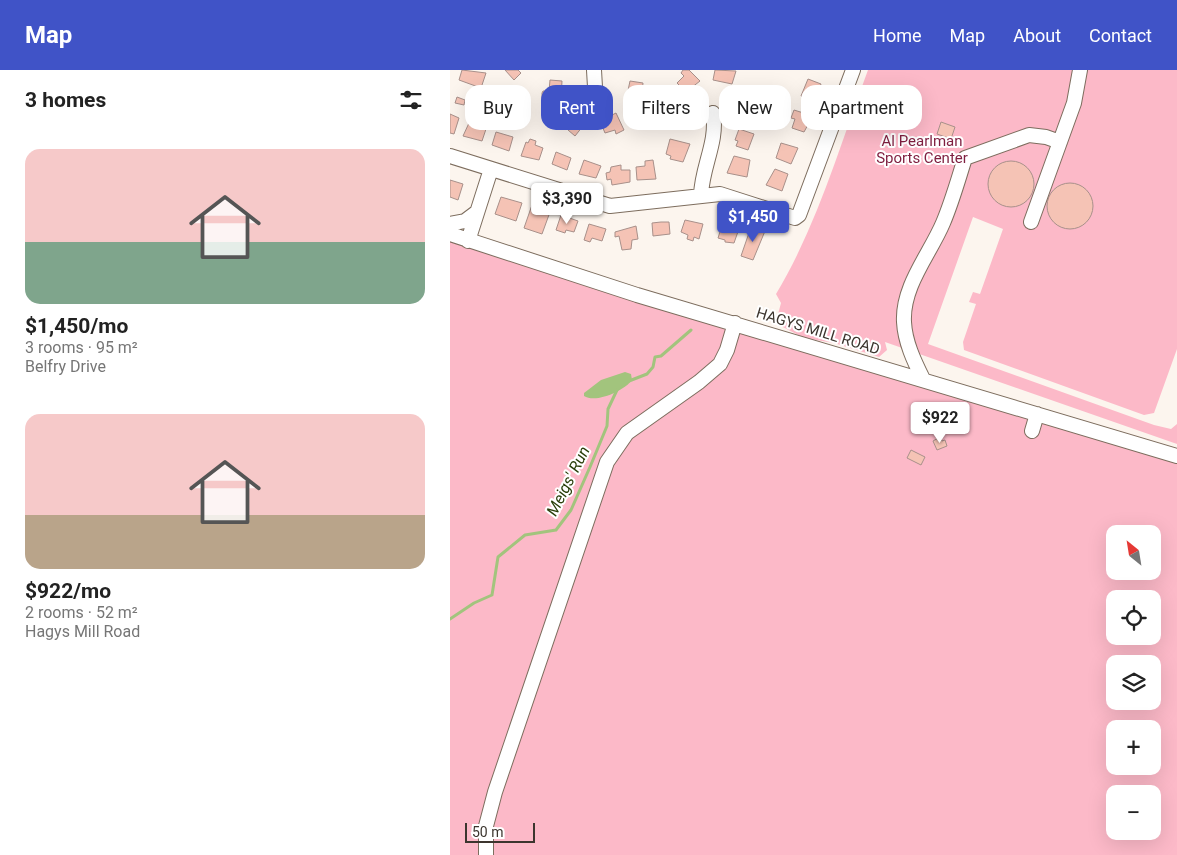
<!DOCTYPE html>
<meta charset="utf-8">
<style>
body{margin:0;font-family:Roboto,sans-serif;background:#f6f6f6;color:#222;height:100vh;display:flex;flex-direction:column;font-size:19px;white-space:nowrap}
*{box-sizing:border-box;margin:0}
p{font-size:16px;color:#767676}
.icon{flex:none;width:28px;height:28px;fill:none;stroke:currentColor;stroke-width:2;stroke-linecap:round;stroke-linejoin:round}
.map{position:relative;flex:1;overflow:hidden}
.details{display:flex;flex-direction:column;background:#fff;width:450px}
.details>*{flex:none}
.banner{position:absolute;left:15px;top:15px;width:475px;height:45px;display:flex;gap:10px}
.needle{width:32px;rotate:330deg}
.tools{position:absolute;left:656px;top:455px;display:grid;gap:10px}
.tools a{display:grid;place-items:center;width:55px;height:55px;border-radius:10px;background:#fff;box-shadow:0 5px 20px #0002;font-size:25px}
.scale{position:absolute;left:15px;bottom:12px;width:70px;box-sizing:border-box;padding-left:5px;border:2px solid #3c352e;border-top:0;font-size:14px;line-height:18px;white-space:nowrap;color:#3c352e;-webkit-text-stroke:4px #fff;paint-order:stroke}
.price{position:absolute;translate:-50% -42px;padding:0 11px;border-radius:5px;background:#fff;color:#222;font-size:16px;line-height:32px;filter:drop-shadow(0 1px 2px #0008)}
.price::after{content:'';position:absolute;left:50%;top:30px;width:15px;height:11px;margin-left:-8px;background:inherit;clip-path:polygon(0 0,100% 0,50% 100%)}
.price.active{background:#4053c7;color:#fff}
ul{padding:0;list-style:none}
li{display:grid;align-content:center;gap:10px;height:265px;padding:0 25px}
li span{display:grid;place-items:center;height:155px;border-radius:15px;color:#555}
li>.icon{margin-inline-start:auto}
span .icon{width:90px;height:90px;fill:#fffc;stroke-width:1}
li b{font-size:21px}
h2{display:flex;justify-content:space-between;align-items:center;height:60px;padding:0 25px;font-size:21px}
.chip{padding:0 18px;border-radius:15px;background:#fff;box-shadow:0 5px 20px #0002;font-size:18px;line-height:45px}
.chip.active{background:#4053c7;color:#fff}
header{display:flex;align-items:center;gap:30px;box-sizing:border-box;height:70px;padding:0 25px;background:#4053c7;color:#fff}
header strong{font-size:24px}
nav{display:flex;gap:28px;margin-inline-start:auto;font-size:18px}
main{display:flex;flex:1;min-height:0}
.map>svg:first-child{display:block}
.green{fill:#fcb9c8;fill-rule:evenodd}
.water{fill:#a2c47d}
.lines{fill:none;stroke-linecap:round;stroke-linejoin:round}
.stream{stroke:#a2c47d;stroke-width:3}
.building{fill:#f5c3b5;stroke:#a8908a}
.minor-casing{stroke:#7d6d5e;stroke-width:16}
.minor{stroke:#fff;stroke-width:14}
.labels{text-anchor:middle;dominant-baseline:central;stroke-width:4;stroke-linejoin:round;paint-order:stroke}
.park-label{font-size:15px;fill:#7f1f40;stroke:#fff}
.street-label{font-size:15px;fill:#3c352e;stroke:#fff}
.water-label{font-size:16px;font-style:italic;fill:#2a3f0b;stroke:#fff}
</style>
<header>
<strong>Map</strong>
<nav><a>Home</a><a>Map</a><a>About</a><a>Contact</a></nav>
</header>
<main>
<section class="details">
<h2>3 homes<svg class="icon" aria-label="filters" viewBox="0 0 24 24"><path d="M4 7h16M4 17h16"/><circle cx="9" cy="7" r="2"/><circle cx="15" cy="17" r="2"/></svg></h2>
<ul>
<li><span style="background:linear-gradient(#f6c9c9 60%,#7fa58c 0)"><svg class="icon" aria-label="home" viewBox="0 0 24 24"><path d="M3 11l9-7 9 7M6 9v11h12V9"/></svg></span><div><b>$1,450/mo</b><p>3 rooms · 95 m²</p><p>Belfry Drive</p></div></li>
<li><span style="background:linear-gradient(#f6c9c9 65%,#b9a48a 0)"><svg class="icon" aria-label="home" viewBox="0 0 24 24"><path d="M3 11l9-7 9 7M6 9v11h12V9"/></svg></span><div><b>$922/mo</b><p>2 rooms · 52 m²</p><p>Hagys Mill Road</p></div></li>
</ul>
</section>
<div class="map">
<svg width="727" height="785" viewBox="0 0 727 785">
<rect width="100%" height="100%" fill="#fcf5ee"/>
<path class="green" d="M418,0H727V279L704,343L694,345L514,280L513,272L526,234L519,232L523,222L530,224L553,159L523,147L478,274L704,355L721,359L727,354V374L435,272L437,280L429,287L384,273L354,268L329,255L327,248L331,233L326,224C367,156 390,75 418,0Z
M0,169L727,391V785H0ZM665,464H702V501H665ZM665,529H702V566H665ZM665,594H702V631H665ZM665,659H702V696H665ZM665,724H702V761H665Z"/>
<path class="water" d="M175,302L181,304L182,310C175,320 146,334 134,326V323L151,310Z"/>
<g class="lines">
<path class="stream" d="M179,311L197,304L203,297L205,287L211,286L241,260
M0,549L24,533L42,525L48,487L75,465L106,460L121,440L140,397L157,356L158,339L167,320"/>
</g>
<path class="building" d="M12,0L36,3L31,18L9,10Z
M55,0H68L71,3L64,10Z
M233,0H239L250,11L236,22L227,13L234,6L231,3Z
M265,0L286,1L282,14L263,10Z
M358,9L371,14L365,31L351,26Z
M100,10L112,11L111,29L99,28V33H92V23L93,21H99Z
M180,11L193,13L192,23H197L196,32L176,30Z
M305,22L311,44L298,47L293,25Z
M7,27L15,30L14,35L5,33Z
M212,35L234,38L233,44L230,43L226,55L213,53L215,43L211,42Z
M119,37L137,51L125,66L118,60L121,57L111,48Z
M344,40L360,45L358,51H360L354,62L342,58L345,49L341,48Z
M166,43L174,60L166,64L165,60L155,63L150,51Z
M0,44L9,48L4,64L0,63Z
M491,52L505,57L501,69L487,64Z
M19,53L36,59L32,71L13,66Z
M289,59L304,64L298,80L286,76L288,71L285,70Z
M46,62L63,67L59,81L42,75Z
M80,69L86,71L85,75L93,78L89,90L71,86L76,72L78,73Z
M220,69L240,74L233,92L220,89L221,86L216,84Z
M331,73L348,78L341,94L326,88Z
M106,82L121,88L117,100L102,94Z
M284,86L300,90L297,107L277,103Z
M134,90L151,96L146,108L129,104Z
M203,90L206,109L187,110L186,97L195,96V91Z
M538 114a23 23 0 1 1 46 0a23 23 0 1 1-46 0Z
M171,95V100H180V112L162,115L161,109L157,110L156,103L160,102L161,97Z
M325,99L338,104L332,121L316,115Z
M0,110L13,114L8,130L0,127Z
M597 136a23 23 0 1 1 46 0a23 23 0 1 1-46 0Z
M51,127L72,133L66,151L45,144Z
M82,135L100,142L92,164L74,158Z
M111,145L128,151L124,162L116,160L115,163L106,160Z
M274,149L291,153L284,173L275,172V170L268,168Z
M235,150L253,154L249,169L244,167L243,171L237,169L238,165L231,162Z
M211,152H219L220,164L203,166L202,153Z
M139,154L156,159L152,171L142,168L140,172L134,170Z
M186,156L188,169L182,170L181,179L172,180L169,166L165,167V162Z
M301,157L315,161L303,190L291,186Z
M490,367L492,371L495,370L497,376L487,380L483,371Z
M461,380L475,387L471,395L457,388Z"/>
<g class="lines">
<defs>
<path id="minor" d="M144,0L145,17
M0,86L160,136L270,124L345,148L349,145L403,0
M251,125C252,96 268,72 263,43
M581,152L624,33L630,0
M0,154L15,151L27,142
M0,164L187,225L727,386
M18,171L41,99
M473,309C464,291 455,272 454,252C452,216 480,184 493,153C502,132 508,110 515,88L579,65L596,67L610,72
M582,361L587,344
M36,785V756L45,722L157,392L177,363L249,312L270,294L277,280L285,253"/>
</defs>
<use href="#minor" class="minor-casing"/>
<use href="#minor" class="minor"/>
</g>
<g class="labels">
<g class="park-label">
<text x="472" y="71">Al Pearlman<tspan x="472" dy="17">Sports Center</tspan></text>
</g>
<g class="street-label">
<text transform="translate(368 261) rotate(17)">HAGYS MILL ROAD</text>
</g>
<g class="water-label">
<text transform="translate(118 411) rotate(-63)">Meigs' Run</text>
</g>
</g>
</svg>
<div class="tools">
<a><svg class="needle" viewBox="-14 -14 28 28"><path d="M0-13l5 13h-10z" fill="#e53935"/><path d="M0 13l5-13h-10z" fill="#767676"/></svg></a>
<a><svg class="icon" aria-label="locate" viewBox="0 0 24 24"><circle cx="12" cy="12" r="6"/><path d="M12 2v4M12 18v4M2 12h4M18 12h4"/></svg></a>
<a><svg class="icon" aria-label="layers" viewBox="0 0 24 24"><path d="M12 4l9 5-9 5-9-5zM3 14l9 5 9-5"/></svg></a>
<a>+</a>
<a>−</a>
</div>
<div class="scale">50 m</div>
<b class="price" style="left:117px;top:155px">$3,390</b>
<b class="price active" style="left:303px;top:173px">$1,450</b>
<b class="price" style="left:490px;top:374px">$922</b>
<div class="banner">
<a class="chip">Buy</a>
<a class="chip active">Rent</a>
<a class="chip">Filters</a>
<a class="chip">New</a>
<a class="chip">Apartment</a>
</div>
</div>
</main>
